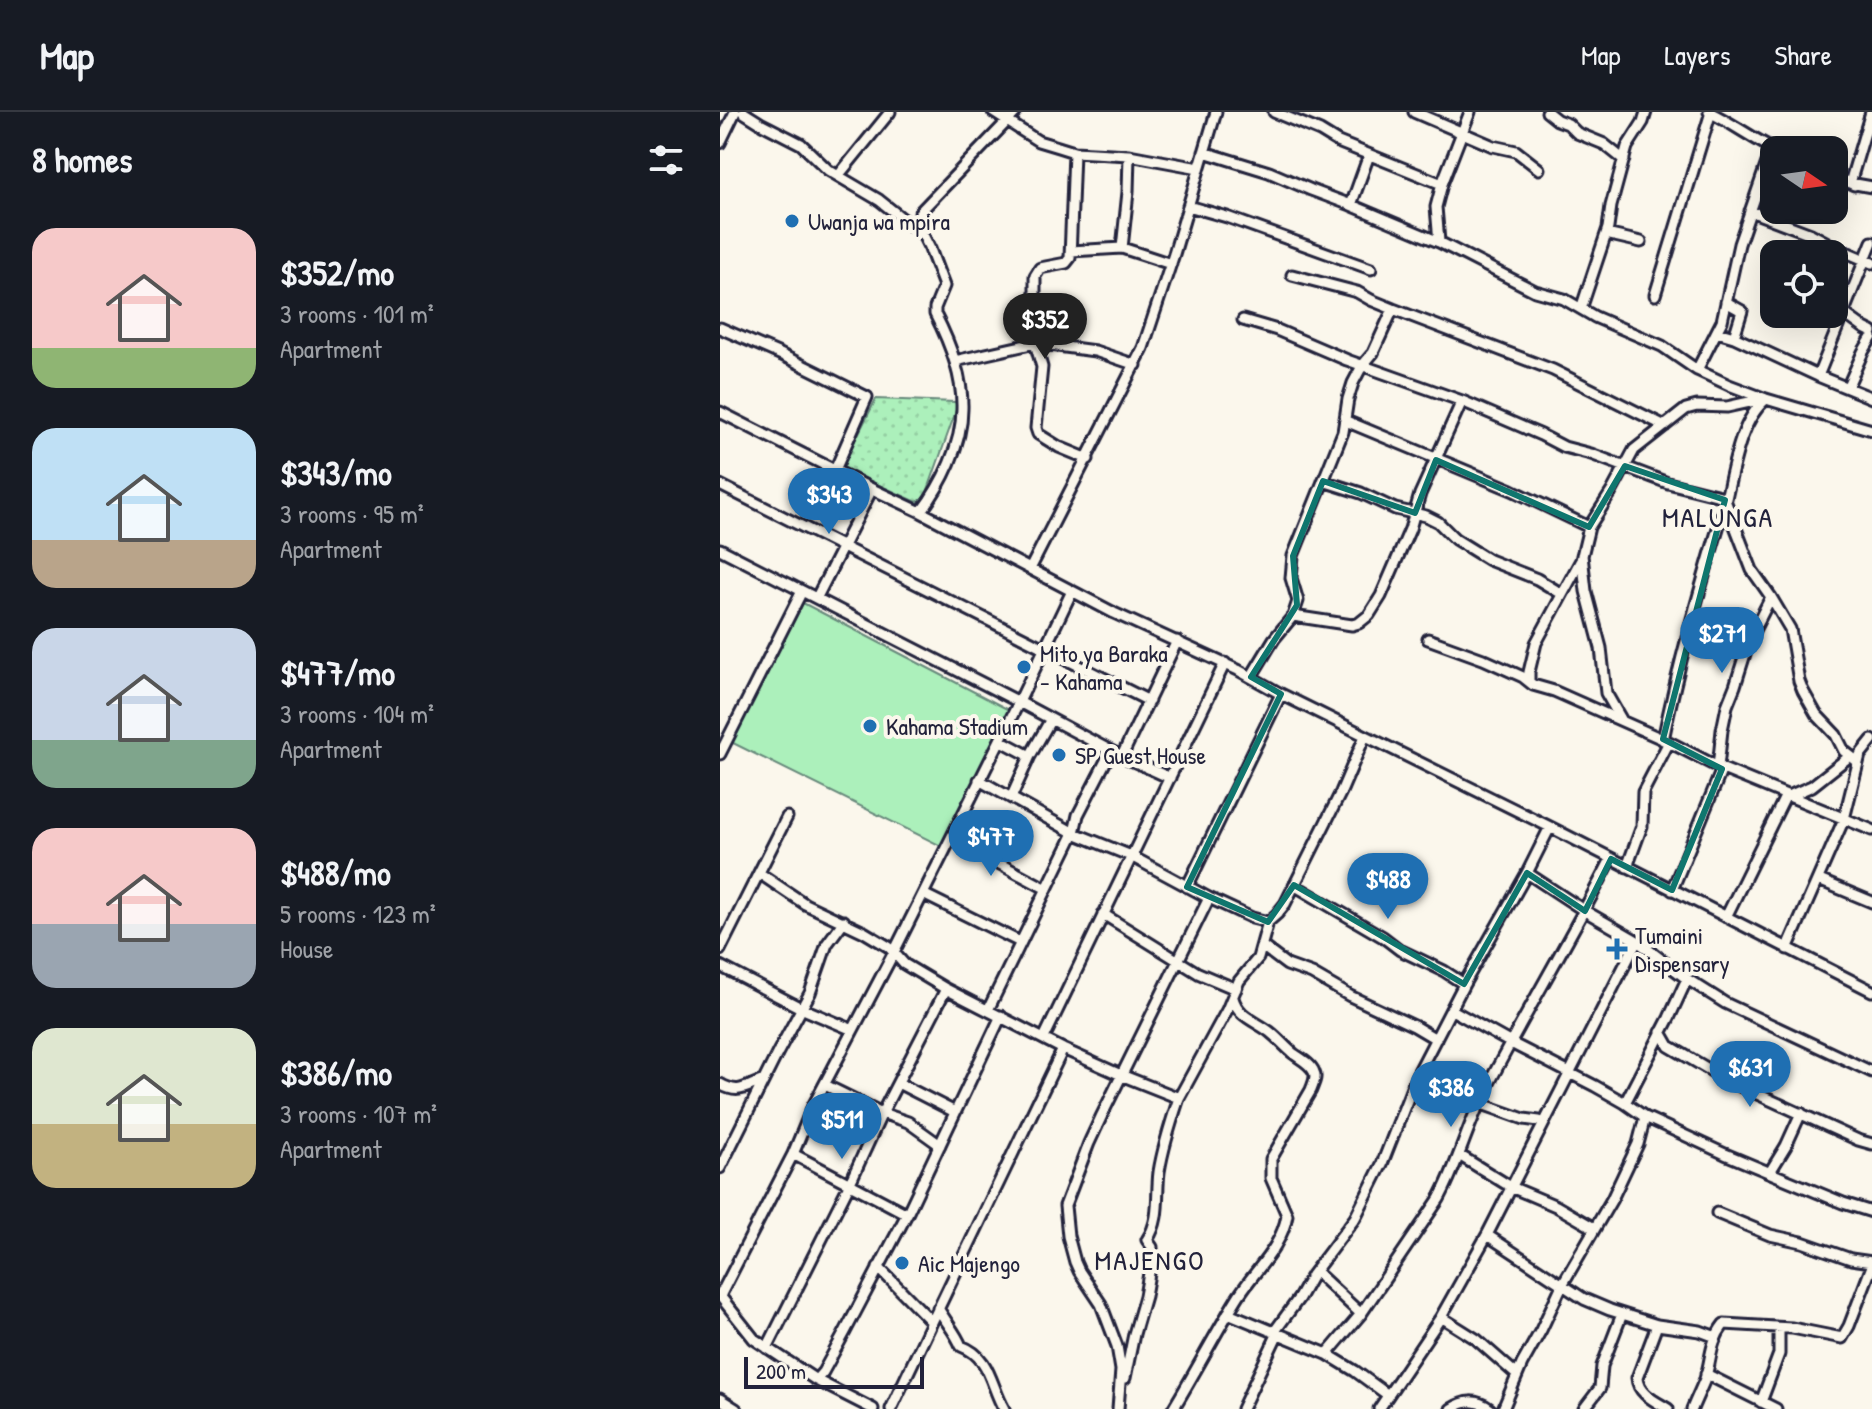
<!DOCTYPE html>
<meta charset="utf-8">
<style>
body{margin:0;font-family:"Patrick Hand",sans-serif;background:#20242c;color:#f1f3f6;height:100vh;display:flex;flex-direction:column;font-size:30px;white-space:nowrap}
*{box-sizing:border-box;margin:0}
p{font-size:26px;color:#9ea1a6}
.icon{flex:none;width:44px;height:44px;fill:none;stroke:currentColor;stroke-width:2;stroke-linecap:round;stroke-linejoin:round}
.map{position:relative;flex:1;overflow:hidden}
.sheet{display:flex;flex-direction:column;background:#171b24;width:720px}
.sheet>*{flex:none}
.needle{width:52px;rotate:103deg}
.tools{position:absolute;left:1040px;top:24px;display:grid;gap:16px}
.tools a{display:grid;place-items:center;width:88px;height:88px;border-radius:16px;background:#171b24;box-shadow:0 8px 32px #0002;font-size:40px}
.scale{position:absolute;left:24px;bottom:20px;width:180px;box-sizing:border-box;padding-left:8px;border:4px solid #22223b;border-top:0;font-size:22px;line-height:28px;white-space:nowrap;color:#22223b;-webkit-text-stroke:6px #fbf7ec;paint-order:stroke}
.price{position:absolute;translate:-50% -68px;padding:0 18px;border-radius:28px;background:#1f6fb2;color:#fff;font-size:26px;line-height:52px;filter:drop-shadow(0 2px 4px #0008)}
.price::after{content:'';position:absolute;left:50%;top:48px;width:24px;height:18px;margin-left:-12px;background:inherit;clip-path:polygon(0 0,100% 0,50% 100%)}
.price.current{background:#222;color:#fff}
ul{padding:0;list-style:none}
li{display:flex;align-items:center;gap:24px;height:200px;padding:0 32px}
li span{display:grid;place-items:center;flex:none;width:224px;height:160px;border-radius:24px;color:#555}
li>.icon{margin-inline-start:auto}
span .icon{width:96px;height:96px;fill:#fffc;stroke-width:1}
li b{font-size:34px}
h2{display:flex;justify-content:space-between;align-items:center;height:96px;padding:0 32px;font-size:34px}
header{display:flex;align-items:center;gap:48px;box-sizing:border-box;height:112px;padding:0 40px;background:#171b24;border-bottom:2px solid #363941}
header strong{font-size:38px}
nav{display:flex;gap:44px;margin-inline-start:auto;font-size:28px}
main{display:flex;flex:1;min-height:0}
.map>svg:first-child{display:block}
.grass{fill:url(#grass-dots);stroke:#67897b;stroke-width:2}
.pitch{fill:#acf0bb;stroke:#67897b;stroke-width:2}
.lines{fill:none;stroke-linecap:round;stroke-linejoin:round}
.minor-casing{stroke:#22223b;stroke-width:15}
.minor{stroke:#fbf7ec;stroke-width:9}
.marked{fill:none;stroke:#0f766e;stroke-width:6;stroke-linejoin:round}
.poi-dot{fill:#1f6fb2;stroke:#fbf7ec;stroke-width:3}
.labels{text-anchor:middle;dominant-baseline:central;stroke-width:8;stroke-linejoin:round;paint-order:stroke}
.poi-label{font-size:24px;fill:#22223b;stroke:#fbf7ec;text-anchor:start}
.quarter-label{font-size:28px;letter-spacing:2px;fill:#22223b;stroke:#fbf7ec}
</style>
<header>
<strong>Map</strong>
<nav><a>Map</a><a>Layers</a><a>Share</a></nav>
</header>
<main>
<section class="sheet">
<h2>8 homes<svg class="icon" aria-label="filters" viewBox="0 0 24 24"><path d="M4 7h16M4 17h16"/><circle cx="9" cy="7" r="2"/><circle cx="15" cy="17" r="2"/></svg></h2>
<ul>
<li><span style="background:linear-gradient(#f6c9c9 75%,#8fb573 0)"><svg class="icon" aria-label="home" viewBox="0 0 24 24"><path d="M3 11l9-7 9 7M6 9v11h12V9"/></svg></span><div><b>$352/mo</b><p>3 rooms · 101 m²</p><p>Apartment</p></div></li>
<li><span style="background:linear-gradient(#bfe0f5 70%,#b9a48a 0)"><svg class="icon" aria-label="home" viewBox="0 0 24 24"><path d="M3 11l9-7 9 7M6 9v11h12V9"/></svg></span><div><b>$343/mo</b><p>3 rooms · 95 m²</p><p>Apartment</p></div></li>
<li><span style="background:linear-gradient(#c9d6e8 70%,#7fa58c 0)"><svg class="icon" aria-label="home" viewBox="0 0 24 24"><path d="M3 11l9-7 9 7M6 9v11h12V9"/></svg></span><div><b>$477/mo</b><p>3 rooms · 104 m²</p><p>Apartment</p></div></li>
<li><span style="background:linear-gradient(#f6c9c9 60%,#9aa5b1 0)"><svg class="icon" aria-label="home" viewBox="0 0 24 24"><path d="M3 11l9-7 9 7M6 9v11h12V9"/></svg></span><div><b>$488/mo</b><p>5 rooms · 123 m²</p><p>House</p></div></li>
<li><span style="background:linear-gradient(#dfe7d0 60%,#c2b280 0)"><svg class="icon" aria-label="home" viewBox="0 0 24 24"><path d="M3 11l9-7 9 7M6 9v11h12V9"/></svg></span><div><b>$386/mo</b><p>3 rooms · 107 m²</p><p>Apartment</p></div></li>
</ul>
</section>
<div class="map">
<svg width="1152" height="1297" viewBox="0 0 1152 1297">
<defs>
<pattern id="grass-dots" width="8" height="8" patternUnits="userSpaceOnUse" patternTransform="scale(2)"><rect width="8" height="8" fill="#acf0bb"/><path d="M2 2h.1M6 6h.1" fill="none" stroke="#94cea2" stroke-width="1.8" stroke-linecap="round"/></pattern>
</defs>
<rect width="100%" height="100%" fill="#fbf7ec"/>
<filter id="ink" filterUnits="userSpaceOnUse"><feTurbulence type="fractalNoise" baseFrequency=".0125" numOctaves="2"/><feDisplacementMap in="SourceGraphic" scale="16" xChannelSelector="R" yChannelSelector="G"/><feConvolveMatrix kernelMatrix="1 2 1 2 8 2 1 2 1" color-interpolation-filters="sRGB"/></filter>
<g filter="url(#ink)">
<path class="grass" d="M156,287L236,290L238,293L205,386L197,390L121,356Z"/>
<path class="pitch" d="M83,491L289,598L221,734L11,630Z"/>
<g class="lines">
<defs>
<path id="minor" d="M23,0L42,12L81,32L108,58L159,88L203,123L210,137L224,174L215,196V202C230,231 243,264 242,297C242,333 222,372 201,400
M273,0L318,29L338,35L354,40L409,43L479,56
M554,0L600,19L618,30L722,72
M694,0L773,34L796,39L819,57
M827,0L837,8L848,12L857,21L884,32L904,48
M989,0C1012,11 1033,27 1056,38
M1151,0L1130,71L1152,75
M0,31L15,0
M354,40L350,146L346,151L320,156L315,164V231L322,255L316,316L318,322L339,335L368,347
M484,40L549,60L591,78L631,93L719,130L815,179L844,187L875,205L942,234L977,258L1009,273L1046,287L1152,318
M118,64L170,0
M1114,64L1134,73
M631,93L649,43
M468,94L507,105L651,157
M1030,99L1091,122L1119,137L1152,151
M200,100L296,0
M886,122L921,130
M719,130L716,95L722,72L750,0
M402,136L451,152
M351,139L402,136L408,80L409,43
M572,163L637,180L651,188L673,197L833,258L945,314
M935,183L991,0
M1006,190L1022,199L1014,225
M1114,194L1144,216L1152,220
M861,197L888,116L891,94L907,35L923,10L926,0
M523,208L557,218L627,248L742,289L821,323L844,335L871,342L948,371L1000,384L1005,388L1032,458L1051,485L1070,517L1079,569L1083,579L1096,602L1116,623L1124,639L1138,650
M0,216L62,243L147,285L115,358
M997,220L1014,225L1098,264L1152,286
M235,249L315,231L375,239L416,253
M977,258L1002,209L1019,132L1052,36
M1098,264L1152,130
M1127,276L1143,240L1152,225
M0,300L152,377L201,400L394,501L518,558L561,582L830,715L1152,879
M626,309L792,378L869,415
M603,369L641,381L675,397L706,404L718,410L735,427L769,448L817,467L842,482
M0,373L429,589
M0,437L299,590L391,639L450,666
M862,443L866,479L881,536L886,581L902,609
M310,457L423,236L454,142L496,0
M97,485L152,377
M573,504L632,513L639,511L649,503L661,484L690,417L700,382L742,289
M708,527L763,547L803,565L813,573L834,579L949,630L998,655L1152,718
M531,565L554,527L573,504L578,489L571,466L573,444L623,320L628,287L633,271L642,254L653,241L673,197
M809,569V560L816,531L861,448L869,415L892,379L914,338L966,297L977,294L1007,295L1043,287
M280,628L310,644
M943,628C958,553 979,480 1001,406C1012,370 1016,312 1046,287
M0,642L82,479
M402,644L457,529
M998,655L1002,618L1007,594L1015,574L1030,526L1051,485
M259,668L354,721L411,744L489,786L532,806L548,810L557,802L565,792L621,680L645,624
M1069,684L1092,674L1130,644
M291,686L310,644L331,607
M231,726L327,777
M907,755L922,714L923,680L949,630
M39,761L85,792L144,820L169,835L184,852L226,877L343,937L401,963L459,986L507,898L519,869L538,846L548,810
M807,761L865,799L917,829L967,867L1005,891L1152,960
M1099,768L1152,790
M574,773L663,825L680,838L724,859L744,872
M467,775L561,582
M952,778L1002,657
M203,782L300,830
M383,802L478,861L516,877
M1006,805L1066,683
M542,834L567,853L592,862L630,884L694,914L716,927
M1067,837L1124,707L1140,643L1152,628
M0,838L67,705
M0,854L81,896L133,918
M268,898L354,721L358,703L391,639
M732,898L791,931L875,974L905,991L925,1005L1005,1042L1123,1091L1152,1100
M941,920L949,934L995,961L1022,975L1138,1028L1152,1032
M324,926L505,551
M178,971L235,1000
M0,972C19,983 25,975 44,968
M105,973L162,1001L188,1010L220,1033
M759,991L804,1007L819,1009L824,1011
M905,991L949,906L967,867
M73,1042L187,1102
M739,1043L791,1075L836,1094L874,1116
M0,1056L58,940L90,881L107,832L124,809
M1050,1060L1066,1034L1081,1001
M997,1101L1050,1123L1082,1130L1131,1147L1152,1150
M767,1123L864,1187L890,1198L937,1213L980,1219L996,1225
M158,1155L212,1210L171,1297
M595,1159L641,1202
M0,1184L73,1042L93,994L173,842L299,590L352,479
M0,1184L34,1227L96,1268L153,1297
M218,1196C225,1209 236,1221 241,1234C271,1245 270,1273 284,1297
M508,1201L607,1242L635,1259L668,1283
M721,1205L756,1227L797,1263
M212,1210L343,937
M937,1213L917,1266C918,1282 935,1289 948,1297
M555,1219L579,1186L592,1163L635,1106L662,1052L697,963L744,872L807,761L830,715
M47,1236L130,1071L162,1001L226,877
M607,1242L641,1202L719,1087C738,1053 747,1014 765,979C805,901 851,826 891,747
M986,1262L1056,1297
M405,1266L414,1222L425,1184L432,1144V1135L427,1128C441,1107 436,1084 439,1060C443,1035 451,1010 459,986
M96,1268L103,1260L125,1220L187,1102L281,904
M0,1287L16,1297
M1041,1290L1059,1242V1216
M398,1297L401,1258L397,1234L381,1192L359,1159L355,1150L348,1124L345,1094L369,1031L382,1003L489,786
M453,1297C475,1261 494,1224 516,1188C533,1159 561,1138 567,1103L551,1066V1047L591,978C593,972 597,966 594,960C591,952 581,947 574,942C566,936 559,927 550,920C536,909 518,905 513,886
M522,1297L558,1221
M659,1297L721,1205L767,1123L917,829
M731,1297C745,1288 756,1287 770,1297
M783,1297L802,1252L821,1218L842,1173L892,1087L918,1032L925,1005
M864,1297L880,1276L882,1254L902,1202
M972,1297C976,1287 981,1277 985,1267C992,1247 989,1231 1004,1212L1072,1216L1122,1226L1129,1214L1152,1154"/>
</defs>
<use href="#minor" class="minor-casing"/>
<use href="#minor" class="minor"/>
</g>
</g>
<path class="marked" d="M716,348L869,415L905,354L1005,388L943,627L1002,657L952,778L891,747L865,799L807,761L744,872L574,773L548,810L467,775L561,582L531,565L577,493L573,444L603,369L695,401Z"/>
<g class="poi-dot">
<circle cx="72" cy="109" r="8"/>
<circle cx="304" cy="555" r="8"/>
<circle cx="150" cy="614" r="8"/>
<circle cx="339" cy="643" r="8"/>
<path d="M893 825h8v8h8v8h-8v8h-8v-8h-8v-8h8z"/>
<circle cx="182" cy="1151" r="8"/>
</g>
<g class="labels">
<g class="poi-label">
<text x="88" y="109">Uwanja wa mpira</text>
<text x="320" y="541">Mito ya Baraka<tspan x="320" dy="28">- Kahama</tspan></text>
<text x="166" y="614">Kahama Stadium</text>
<text x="355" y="643">SP Guest House</text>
<text x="915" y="823">Tumaini<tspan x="915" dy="28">Dispensary</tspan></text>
<text x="198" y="1151">Aic Majengo</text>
</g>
<g class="quarter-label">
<text x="998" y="405">MALUNGA</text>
<text x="430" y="1148">MAJENGO</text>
</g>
</g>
</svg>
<div class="tools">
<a><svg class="needle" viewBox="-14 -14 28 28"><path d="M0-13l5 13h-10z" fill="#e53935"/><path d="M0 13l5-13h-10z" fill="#9ea1a6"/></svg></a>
<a><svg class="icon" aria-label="locate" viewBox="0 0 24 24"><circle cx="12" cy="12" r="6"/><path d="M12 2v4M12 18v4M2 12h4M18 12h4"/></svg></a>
</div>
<div class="scale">200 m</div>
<b class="price current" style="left:325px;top:249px">$352</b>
<b class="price" style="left:109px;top:424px">$343</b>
<b class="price" style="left:1002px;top:563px">$271</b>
<b class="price" style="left:271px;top:766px">$477</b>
<b class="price" style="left:668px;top:809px">$488</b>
<b class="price" style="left:1030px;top:997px">$631</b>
<b class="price" style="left:731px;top:1017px">$386</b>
<b class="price" style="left:122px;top:1049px">$511</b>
</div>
</main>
